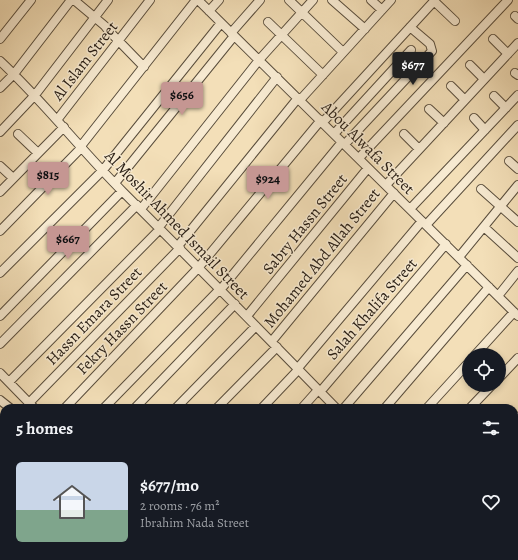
<!DOCTYPE html>
<meta charset="utf-8">
<style>
body{margin:0;font-family:Alegreya,serif;background:#20242c;color:#f1f3f6;height:100vh;display:flex;flex-direction:column;font-size:15px;white-space:nowrap}
*{box-sizing:border-box;margin:0}
p{font-size:13px;color:#9ea1a6}
.icon{flex:none;width:22px;height:22px;fill:none;stroke:currentColor;stroke-width:2;stroke-linecap:round;stroke-linejoin:round}
.map{position:relative;flex:1;overflow:hidden}
.sheet{position:absolute;left:0px;top:404px;width:518px;height:156px;display:flex;flex-direction:column;background:#171b24;border-radius:12px 12px 0 0;box-shadow:0 2px 6px #0003}
.sheet>*{flex:none}
.fabs{position:absolute;left:462px;top:348px;display:grid;gap:8px}
.fabs a{display:grid;place-items:center;width:44px;height:44px;border-radius:50%;background:#171b24;box-shadow:0 2px 6px #0003;font-size:20px}
.price{position:absolute;translate:-50% -34px;padding:0 9px;border-radius:4px;background:#c59692;color:#111;font-size:13px;line-height:26px;filter:drop-shadow(0 1px 2px #0008)}
.price::after{content:'';position:absolute;left:50%;top:24px;width:12px;height:9px;margin-left:-6px;background:inherit;clip-path:polygon(0 0,100% 0,50% 100%)}
.price.selected{background:#222;color:#fff}
ul{padding:0;list-style:none}
li{display:flex;align-items:center;gap:12px;height:100px;padding:0 16px}
li+li{border-top:1px solid #363941}
li span{display:grid;place-items:center;flex:none;width:112px;height:80px;border-radius:6px;color:#555}
li>.icon{margin-inline-start:auto}
span .icon{width:48px;height:48px;fill:#fffc;stroke-width:1}
li b{font-size:17px}
h2{display:flex;justify-content:space-between;align-items:center;height:48px;padding:0 16px;font-size:17px}
.map>svg:first-child{display:block}
.lines{fill:none;stroke-linecap:round;stroke-linejoin:round}
.street-casing{stroke:#594d3c;stroke-width:10}
.street{stroke:#f7ead1;stroke-width:8}
.labels{text-anchor:middle;dominant-baseline:central;stroke-width:3;stroke-linejoin:round;paint-order:stroke}
.street-label{font-size:16px;fill:#261c13;stroke:#f7ead1}
</style>
<div class="map">
<svg width="518" height="560" viewBox="0 0 518 560">
<rect width="100%" height="100%" fill="#f3dfb8"/>
<filter id="stains"><feTurbulence type="fractalNoise" baseFrequency=".005" numOctaves="4"/><feColorMatrix values="0 0 0 0 .2 0 0 0 0 .09 0 0 0 0 .02 0 0 0 .5 -.17"/></filter>
<radialGradient id="worn" r=".72"><stop offset=".6" stop-color="#630" stop-opacity="0"/><stop offset="1" stop-color="#630" stop-opacity=".3"/></radialGradient>
<g class="lines">
<defs>
<path id="street" d="M74,0L105,26L108,30L144,67
M198,0L518,316
M289,0L343,52
M332,0L365,29
M371,0L382,10
M434,1L455,21
M209,11L219,0
M515,16L518,19
M268,22L323,75
M231,33L260,0
M0,39L31,0
M493,39L508,54
M0,61C44,102 80,149 123,192C194,263 265,335 336,408
M470,65L484,79
M515,73L518,75
M451,86L465,100
M0,88L14,74L71,0
M494,96L506,108
M300,100L391,0
M429,109L444,123
M474,118L485,130
M57,120L150,0
M323,122L435,0
M0,132L35,95L108,0
M18,134L38,153
M334,134L411,50
M404,134L419,149
M345,144L432,51L430,44L410,27
M81,146L196,0
M359,158L508,0
M509,161L518,169
M0,166L13,178
M115,183L234,36
M386,185L518,43
M481,189L518,222
M0,192L64,127
M141,209L259,60L313,0
M410,209L518,95
M426,225L518,125
M159,227L277,77
M484,227L518,258
M0,231L82,147
M178,246L298,98
M459,257L518,185
M0,273L103,170L221,23
M221,289L342,142
M498,296L518,271
M0,316L122,191
M247,316L368,168
M272,341L394,193
M0,344L137,205
M475,355L514,312
M298,368L422,221
M0,373L34,408
M499,378L518,358
M9,382L160,229
M320,392L446,244
M0,400L10,408
M29,403L180,248
M65,408L199,267L321,120
M104,408L220,289
M135,408L235,304
M176,408L256,326
M217,408L277,347
M262,408L298,370
M302,408L318,390
M344,408L467,265
M385,408L489,287
M427,408L469,362
M470,408L492,385
M514,415L518,419
M0,441L4,445
M514,442L518,438
M0,470L4,466
M514,489L518,485
M0,517L4,513
M514,533L518,529
M182,556L186,560
M423,556L427,560
M478,556L482,560
M21,560L25,556
M73,560L77,556
M132,560L136,556
M218,560L222,556
M275,560L278,556
M328,560L332,556
M373,560L377,556
M468,560L472,556
M489,560L493,556"/>
</defs>
<use href="#street" class="street-casing"/>
<use href="#street" class="street"/>
</g>
<g class="labels">
<g class="street-label">
<text transform="translate(85 61) rotate(-52)">Al Islam Street</text>
<text transform="translate(368 148) rotate(45)">Abou Alwafa Street</text>
<text transform="translate(305 224) rotate(-51)">Sabry Hassn Street</text>
<text transform="translate(177 225) rotate(46)">Al Moshir Ahmed Ismail Street</text>
<text transform="translate(322 258) rotate(-51)">Mohamed Abd Allah Street</text>
<text transform="translate(372 309) rotate(-49)">Salah Khalifa Street</text>
<text transform="translate(94 316) rotate(-46)">Hassn Emara Street</text>
<text transform="translate(122 328) rotate(-46)">Fekry Hassn Street</text>
</g>
</g>
<rect width="100%" height="100%" filter="url(#stains)"/>
<rect width="100%" height="100%" fill="url(#worn)"/>
</svg>
<div class="fabs">
<a><svg class="icon" aria-label="locate" viewBox="0 0 24 24"><circle cx="12" cy="12" r="6"/><path d="M12 2v4M12 18v4M2 12h4M18 12h4"/></svg></a>
</div>
<b class="price selected" style="left:413px;top:86px">$677</b>
<b class="price" style="left:182px;top:116px">$656</b>
<b class="price" style="left:48px;top:196px">$815</b>
<b class="price" style="left:268px;top:200px">$924</b>
<b class="price" style="left:68px;top:260px">$667</b>
<section class="sheet">
<h2>5 homes<svg class="icon" aria-label="filters" viewBox="0 0 24 24"><path d="M4 7h16M4 17h16"/><circle cx="9" cy="7" r="2"/><circle cx="15" cy="17" r="2"/></svg></h2>
<ul>
<li><span style="background:linear-gradient(#c9d6e8 60%,#7fa58c 0)"><svg class="icon" aria-label="home" viewBox="0 0 24 24"><path d="M3 11l9-7 9 7M6 9v11h12V9"/></svg></span><div><b>$677/mo</b><p>2 rooms · 76 m²</p><p>Ibrahim Nada Street</p></div><svg class="icon" aria-label="heart" viewBox="0 0 24 24"><path d="M12 20l-8-8c-3-5 5-10 8-4 3-6 11-1 8 4z"/></svg></li>
</ul>
</section>
</div>
